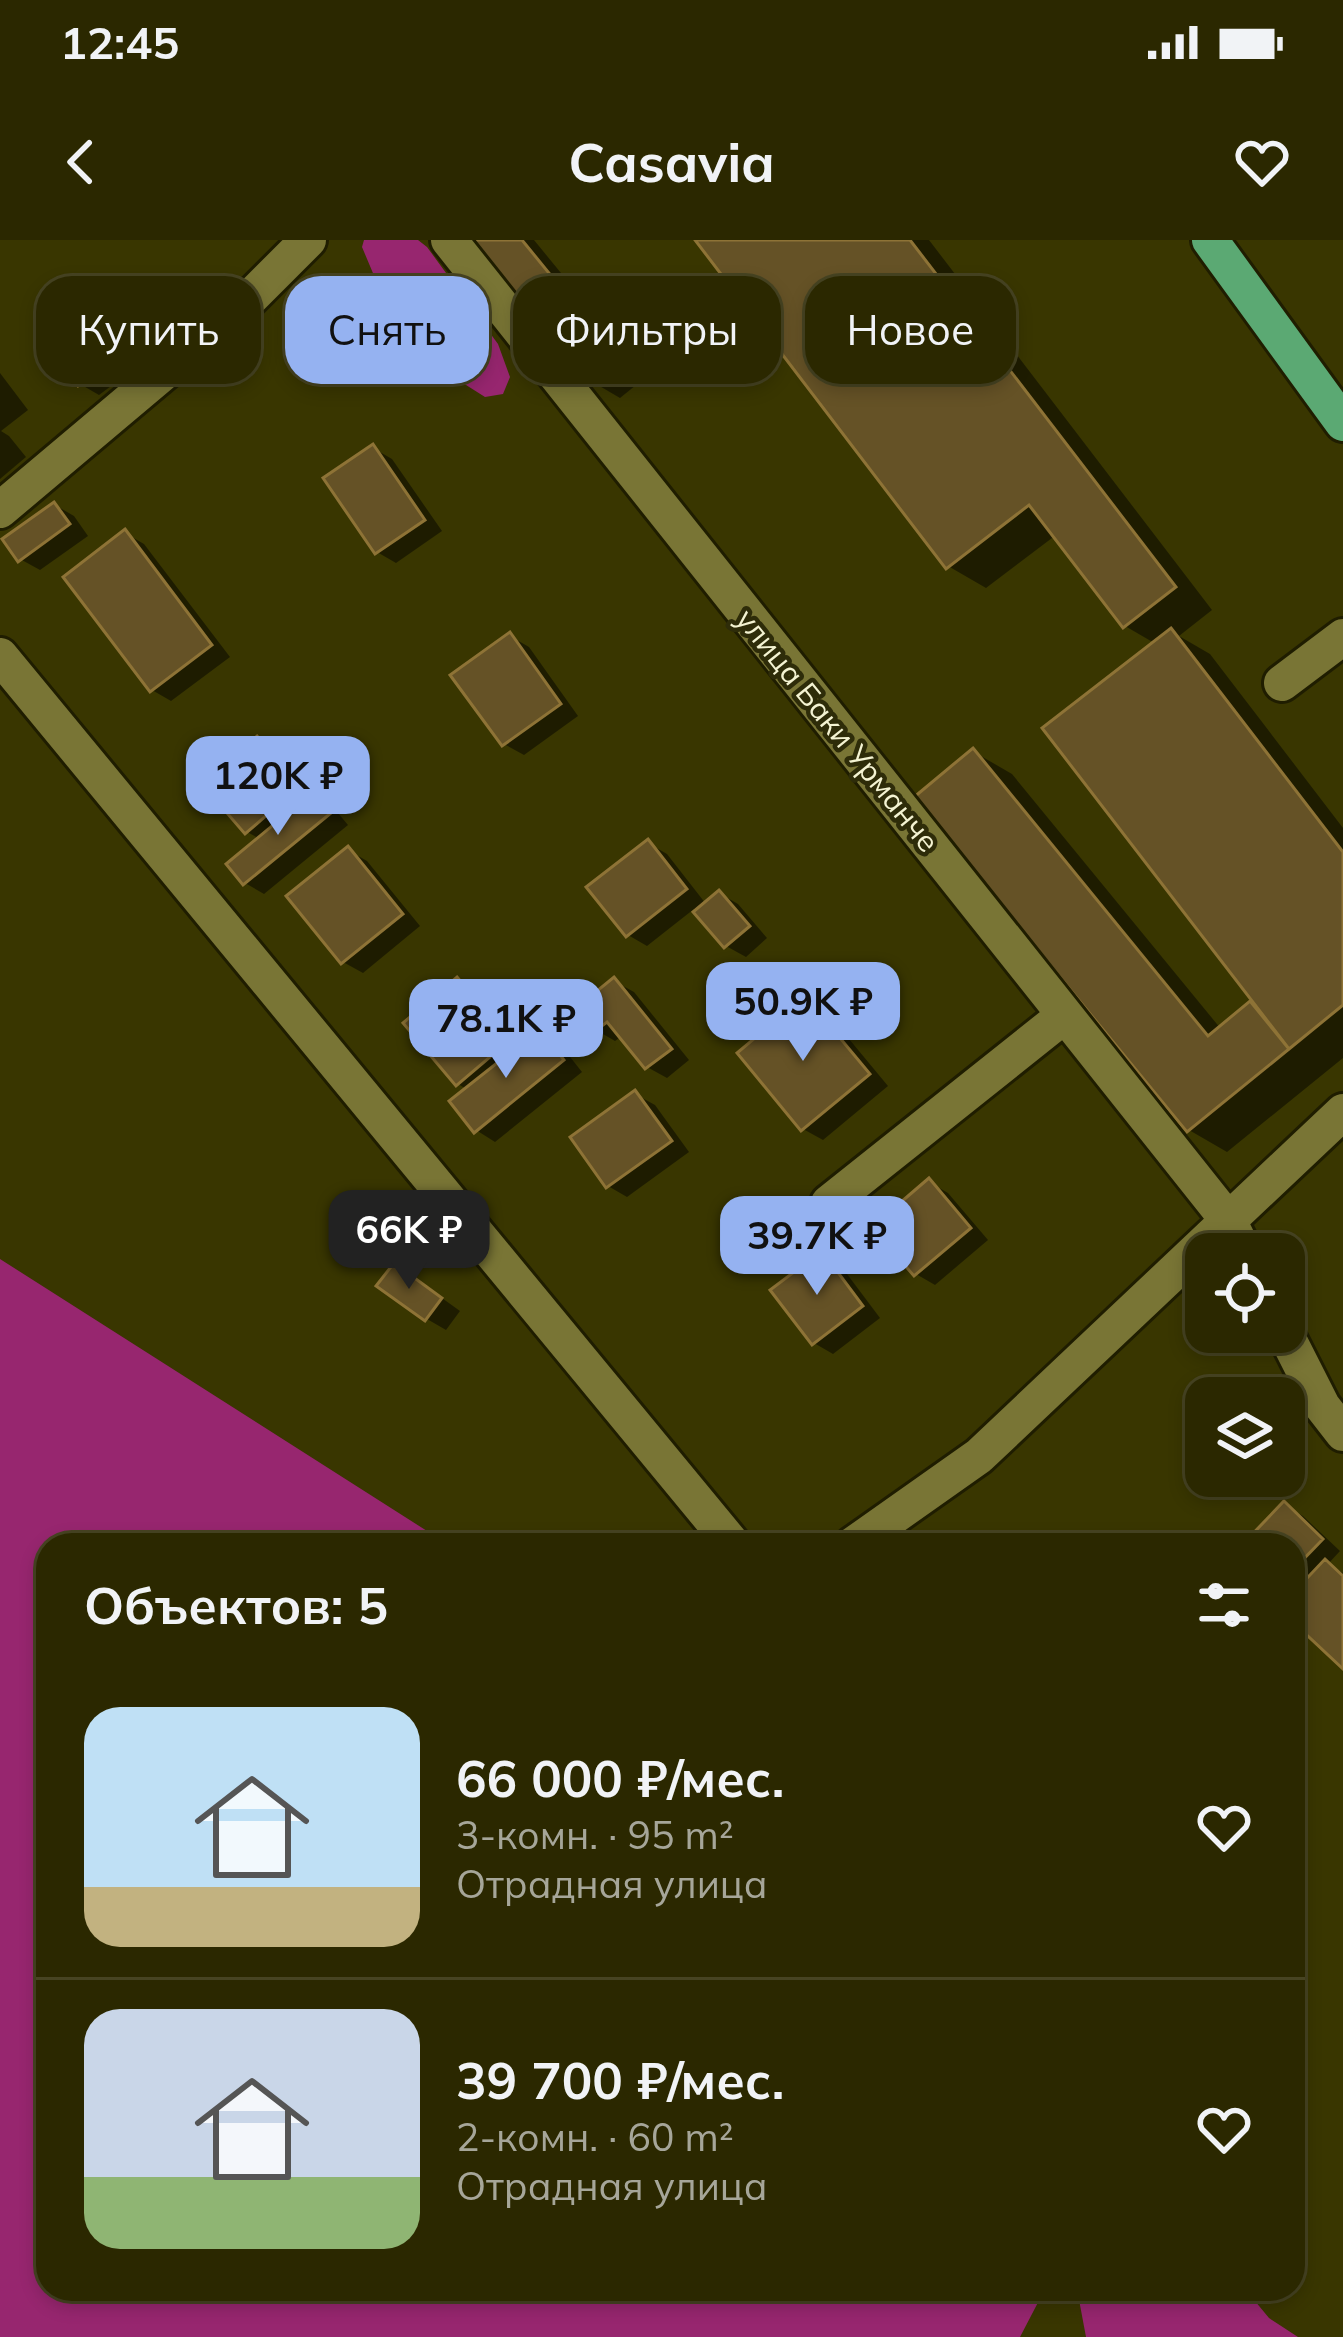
<!DOCTYPE html>
<html lang="ru">
<meta charset="utf-8">
<style>
body{margin:0;font-family:Mulish,sans-serif;background:#37340f;color:#f1f3f6;height:100vh;display:flex;flex-direction:column;font-size:45px;white-space:nowrap}
*{box-sizing:border-box;margin:0}
p{font-size:39px;color:#a6a699}
.icon{flex:none;width:66px;height:66px;fill:none;stroke:currentColor;stroke-width:2;stroke-linecap:round;stroke-linejoin:round}
.map{position:relative;flex:1;overflow:hidden}
.details{position:absolute;left:36px;top:1293px;width:1269px;height:768px;display:flex;flex-direction:column;background:#2b2800;border-radius:36px;box-shadow:0 6px 18px #0003,0 0 0 3px #474422}
.details>*{flex:none}
.guide{position:absolute;left:36px;top:36px;width:1272px;height:108px;display:flex;gap:24px}
.fabs{position:absolute;left:1185px;top:993px;display:grid;gap:24px}
.fabs a{display:grid;place-items:center;width:120px;height:120px;border-radius:24px;background:#2b2800;box-shadow:0 6px 18px #0003,0 0 0 3px #474422;font-size:60px}
.price{position:absolute;translate:-50% -102px;padding:0 27px;border-radius:24px;background:#95b2f1;color:#111;font-size:39px;line-height:78px;filter:drop-shadow(0 3px 6px #0008)}
.price::after{content:'';position:absolute;left:50%;top:72px;width:36px;height:27px;margin-left:-18px;background:inherit;clip-path:polygon(0 0,100% 0,50% 100%)}
.price.selected{background:#222;color:#fff}
ul{padding:0;list-style:none}
li{display:flex;align-items:center;gap:36px;height:300px;padding:0 48px}
li+li{border-top:3px solid #474422}
li span{display:grid;place-items:center;flex:none;width:336px;height:240px;border-radius:36px;color:#555}
li>.icon{margin-inline-start:auto}
span .icon{width:144px;height:144px;fill:#fffc;stroke-width:1}
li b{font-size:51px}
h2{display:flex;justify-content:space-between;align-items:center;height:144px;padding:0 48px;font-size:51px}
.chip{padding:0 42px;border-radius:36px;background:#2b2800;box-shadow:0 6px 18px #0003,0 0 0 3px #474422;font-size:42px;line-height:108px}
.chip.selected{background:#95b2f1;color:#111}
.status{display:flex;justify-content:space-between;align-items:center;height:84px;padding:0 60px;background:#2b2800;direction:ltr}
.status svg{height:33px;fill:currentColor}
header{display:flex;justify-content:space-between;align-items:center;height:156px;padding:0 48px;background:#2b2800;font-size:54px;font-weight:700}
.map>svg:first-child{display:block}
.green{fill:#97266f}
.shadow{fill:#0007}
.building{fill:#655226;stroke:#8e7336;stroke-width:3}
.lines{fill:none;stroke-linecap:round;stroke-linejoin:round}
.minor-casing{stroke:#1f1d00;stroke-width:42}
.major-casing{stroke:#1f1d00;stroke-width:42}
.minor{stroke:#797535;stroke-width:36}
.major{stroke:#5ba973;stroke-width:36}
.labels{text-anchor:middle;dominant-baseline:central;stroke-width:9;stroke-linejoin:round;paint-order:stroke}
.street-label{font-size:30px;fill:#f4f3d2;stroke:#2e2c09}
</style>
<div class="status"><b>12:45</b><svg viewBox="0 0 49 12"><path d="M0 12V9h3v3zM5 12V6h3v6zM10 12V3h3v9zM15 12V0h3v12zM26 1h20v11H26zM47 4h2v5h-2z"/></svg></div>
<header><svg class="icon" aria-label="back" viewBox="0 0 24 24"><path d="M15 5l-7 7 7 7"/></svg>Casavia<svg class="icon" aria-label="heart" viewBox="0 0 24 24"><path d="M12 20l-8-8c-3-5 5-10 8-4 3-6 11-1 8 4z"/></svg></header>
<div class="map">
<svg width="1343" height="2097" viewBox="0 0 1343 2097">
<rect width="100%" height="100%" fill="#393600"/>
<path class="green" d="M364,0H418L427,7L498,104L510,137L503,154L485,157L455,138L383,57L362,7Z
M0,1019L449,1305H48V2049H1045L1020,2097H0Z
M1077,2049H1245L1269,2078L1298,2097H1086Z"/>
<path class="shadow" d="M475,0H534L646,137L620,158L591,141Z
M698,0H929L1212,370L1179,396L1210,414L1343,588V818L1227,912L1189,890L974,512L1012,534L1221,789L1254,761L1156,404L1125,386L1056,295L986,348L948,326Z
M108,92L127,103L142,123L99,155L80,144Z
M0,133L28,170L1,191L9,196L26,217L0,239Z
M373,208L392,219L442,291L396,323L377,312Z
M55,265L74,276L88,296L40,330L20,319Z
M125,293L144,304L230,417L171,461L152,450Z
M510,396L529,407L578,476L524,515L504,504Z
M257,500L276,511L315,556L333,567L348,585L264,654L245,643L260,599L247,592Z
M648,603L667,614L706,664L719,653L738,664L767,698L746,717L726,706L694,669L647,706L628,695Z
M348,610L367,621L420,686L363,733L343,722Z
M458,741L477,752L523,806L540,792L559,803L582,832L495,902L476,890L468,850L458,844Z
M614,741L634,752L689,820L667,838L647,827L622,796L615,801L596,790Z
M806,759L825,770L888,846L823,900L803,889Z
M635,854L655,865L689,912L627,957L608,946Z
M929,942L948,953L988,1000L935,1045L916,1034Z
M822,1014L841,1026L880,1078L833,1114L814,1103Z
M414,1038L460,1071L446,1090L427,1079Z
M1284,1265L1303,1276L1340,1311L1328,1324L1343,1333V1425L1293,1378V1305H1246Z"/>
<path class="building" d="M471,0H522L619,119L589,144Z
M695,0H910L1176,347L1123,388L1029,265L946,329Z
M108,88L125,112L78,146L61,123Z
M373,204L425,280L375,314L323,238Z
M54,262L70,284L18,322L2,299Z
M125,289L212,405L150,452L63,337Z
M1171,388L1343,612V765L1289,809L1042,488Z
M510,392L561,464L502,506L450,435Z
M257,496L300,546L245,594L202,544Z
M973,508L1208,796L1250,761L1289,809L1187,892L913,558Z
M313,552L331,573L243,645L226,624Z
M648,599L687,649L626,697L586,647Z
M348,606L403,674L341,724L286,656Z
M719,650L750,686L724,708L693,672Z
M457,737L510,800L456,846L403,783Z
M614,737L672,809L645,829L607,782L594,792L575,769Z
M805,756L870,834L801,891L737,813Z
M540,789L564,820L474,893L449,861Z
M635,850L672,901L606,948L570,897Z
M929,938L971,988L914,1036L872,987Z
M822,1011L863,1066L812,1105L770,1050Z
M394,1023L442,1058L425,1081L376,1046Z
M1284,1261L1323,1299L1293,1330V1305H1242Z
M1325,1319L1343,1336V1429L1293,1382V1353Z"/>
<g class="lines">
<defs>
<path id="minor" d="M449,0L1228,980L1245,1014
M0,270L241,67L308,0
M0,416L733,1305
M1282,443L1343,397
M829,963L1065,775
M1284,1091L1322,1166L1343,1193
M853,1305L979,1216L1343,872"/>
<path id="major" d="M1210,0L1343,183"/>
</defs>
<use href="#minor" class="minor-casing"/>
<use href="#major" class="major-casing"/>
<use href="#minor" class="minor"/>
<use href="#major" class="major"/>
</g>
<g class="labels">
<g class="street-label">
<text transform="translate(838 490) rotate(51)">улица Баки Урманче</text>
</g>
</g>
</svg>
<div class="fabs">
<a><svg class="icon" aria-label="locate" viewBox="0 0 24 24"><circle cx="12" cy="12" r="6"/><path d="M12 2v4M12 18v4M2 12h4M18 12h4"/></svg></a>
<a><svg class="icon" aria-label="layers" viewBox="0 0 24 24"><path d="M12 4l9 5-9 5-9-5zM3 14l9 5 9-5"/></svg></a>
</div>
<b class="price" style="left:278px;top:598px">120K ₽</b>
<b class="price" style="left:803px;top:824px">50.9K ₽</b>
<b class="price" style="left:506px;top:841px">78.1K ₽</b>
<b class="price selected" style="left:409px;top:1052px">66K ₽</b>
<b class="price" style="left:817px;top:1058px">39.7K ₽</b>
<div class="guide">
<a class="chip">Купить</a>
<a class="chip selected">Снять</a>
<a class="chip">Фильтры</a>
<a class="chip">Новое</a>
</div>
<section class="details">
<h2>Объектов: 5<svg class="icon" aria-label="filters" viewBox="0 0 24 24"><path d="M4 7h16M4 17h16"/><circle cx="9" cy="7" r="2"/><circle cx="15" cy="17" r="2"/></svg></h2>
<ul>
<li><span style="background:linear-gradient(#bfe0f5 75%,#c2b280 0)"><svg class="icon" aria-label="home" viewBox="0 0 24 24"><path d="M3 11l9-7 9 7M6 9v11h12V9"/></svg></span><div><b>66 000 ₽/мес.</b><p>3-комн. · 95 m²</p><p>Отрадная улица</p></div><svg class="icon" aria-label="heart" viewBox="0 0 24 24"><path d="M12 20l-8-8c-3-5 5-10 8-4 3-6 11-1 8 4z"/></svg></li>
<li><span style="background:linear-gradient(#c9d6e8 70%,#8fb573 0)"><svg class="icon" aria-label="home" viewBox="0 0 24 24"><path d="M3 11l9-7 9 7M6 9v11h12V9"/></svg></span><div><b>39 700 ₽/мес.</b><p>2-комн. · 60 m²</p><p>Отрадная улица</p></div><svg class="icon" aria-label="heart" viewBox="0 0 24 24"><path d="M12 20l-8-8c-3-5 5-10 8-4 3-6 11-1 8 4z"/></svg></li>
</ul>
</section>
</div>
